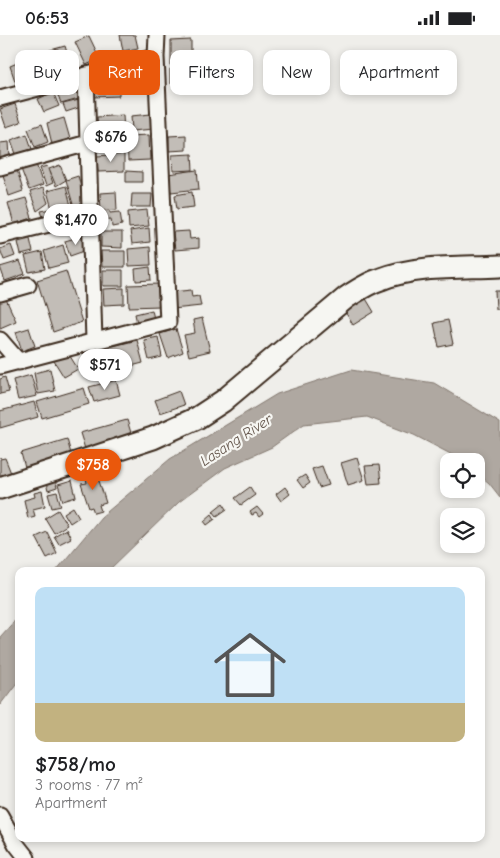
<!DOCTYPE html>
<meta charset="utf-8">
<style>
body{margin:0;font-family:"Comic Neue",sans-serif;background:#f2f2f2;color:#202124;height:100vh;display:flex;flex-direction:column;font-size:19px;white-space:nowrap}
*{box-sizing:border-box;margin:0}
p{font-size:16px;color:#757577}
.icon{flex:none;width:28px;height:28px;fill:none;stroke:currentColor;stroke-width:2;stroke-linecap:round;stroke-linejoin:round}
.map{position:relative;flex:1;overflow:hidden}
.panel{position:absolute;left:15px;top:532px;width:470px;height:275px;display:flex;flex-direction:column;background:#fff;border-radius:10px;box-shadow:0 2px 8px #0003}
.panel>*{flex:none}
.top-card{position:absolute;left:15px;top:15px;width:470px;height:45px;display:flex;gap:10px}
.buttons{position:absolute;left:440px;top:418px;display:grid;gap:10px}
.buttons a{display:grid;place-items:center;width:45px;height:45px;border-radius:10px;background:#fff;box-shadow:0 2px 8px #0003;font-size:25px}
.price{position:absolute;translate:-50% -42px;padding:0 11px;border-radius:18px;background:#fff;color:#222;font-size:16px;line-height:32px;filter:drop-shadow(0 1px 2px #0008)}
.price::after{content:'';position:absolute;left:50%;top:30px;width:15px;height:11px;margin-left:-8px;background:inherit;clip-path:polygon(0 0,100% 0,50% 100%)}
.price.on{background:#ea580c;color:#fff}
ul{padding:0;list-style:none}
li{display:grid;align-content:center;gap:10px;height:265px;padding:0 20px}
li span{display:grid;place-items:center;height:155px;border-radius:10px;color:#555}
li>.icon{margin-inline-start:auto}
span .icon{width:90px;height:90px;fill:#fffc;stroke-width:1}
li b{font-size:21px}
.tag{padding:0 18px;border-radius:10px;background:#fff;box-shadow:0 2px 8px #0003;font-size:18px;line-height:45px}
.tag.on{background:#ea580c;color:#fff}
.status{display:flex;justify-content:space-between;align-items:center;height:35px;padding:0 25px;background:#fff;direction:ltr}
.status svg{height:14px;fill:currentColor}
.map>svg:first-child{display:block}
.water{fill:#afa8a1;stroke:#81766d}
.building{fill:#c2bdb7;stroke:#3b2a1e}
.lines{fill:none;stroke-linecap:round;stroke-linejoin:round}
.street-casing{stroke:#3b2a1e;stroke-width:19}
.secondary-casing{stroke:#3b2a1e;stroke-width:25}
.street{stroke:#f6f6f2;stroke-width:15}
.secondary{stroke:#f6f6f2;stroke-width:21}
.labels{text-anchor:middle;dominant-baseline:central;stroke-width:4.5;stroke-linejoin:round;paint-order:stroke}
.water-label{font-size:15px;font-style:italic;fill:#64564c;stroke:#f6f6f2}
</style>
<div class="status"><b>06:53</b><svg viewBox="0 0 49 12"><path d="M0 12V9h3v3zM5 12V6h3v6zM10 12V3h3v9zM15 12V0h3v12zM26 1h20v11H26zM47 4h2v5h-2z"/></svg></div>
<div class="map">
<svg width="500" height="823" viewBox="0 0 500 823">
<rect width="100%" height="100%" fill="#efeeea"/>
<filter id="ink" filterUnits="userSpaceOnUse"><feTurbulence type="fractalNoise" baseFrequency=".02" numOctaves="2"/><feDisplacementMap in="SourceGraphic" scale="10" xChannelSelector="R" yChannelSelector="G"/><feConvolveMatrix kernelMatrix="1 2 1 2 8 2 1 2 1" color-interpolation-filters="sRGB"/></filter>
<g filter="url(#ink)">
<path class="water" d="M351,335L434,348L500,388V462L489,448L476,437V426H464L414,400L367,382L304,389L272,412L225,433L179,467L108,536H56L101,482L170,424L277,359Z
M19,581V645L0,670V602Z"/>
<path class="building" d="M120,0H135L138,13L123,16Z
M89,1L100,24L86,30L75,7Z
M191,5V30L171,31V6Z
M65,11L71,31L54,37L47,16Z
M44,21L51,37L38,43L31,27Z
M22,26L28,45L16,49L10,31Z
M170,34L192,35V49L170,48Z
M119,39V61L94,62V40Z
M77,45L79,54L58,61L55,52Z
M79,54L82,63L61,69L58,61Z
M53,57L59,71L44,77L38,64Z
M79,65L81,72L66,77L63,69Z
M15,69L21,87L6,92L0,74Z
M151,79L153,94L132,96L131,81Z
M123,80L124,98L99,99L97,82Z
M64,83L70,104L52,109L47,88Z
M42,89L48,107L35,112L28,94Z
M27,99L32,114L16,119L11,105Z
M123,100L124,115L98,116L97,101Z
M149,100L150,125L128,126L127,101Z
M186,100V115L169,116V101Z
M9,107L10,123L0,124V108Z
M124,119V136L98,137L97,121Z
M192,119L193,135L173,136L172,120Z
M36,129L43,150L29,155L21,134Z
M60,130L66,145L56,151L49,134Z
M16,131L23,156L9,161L2,136Z
M47,131L53,148L46,151L40,133Z
M197,135L199,154L171,157L168,139Z
M126,136L142,137V147H126Z
M78,141L86,169L74,173L66,145Z
M66,151L72,175L43,182L41,176L52,174L47,156Z
M43,153L48,168L37,176L30,157Z
M116,157L117,175L101,176L100,158Z
M192,157L194,172L177,174L175,160Z
M132,159H152L151,172H131Z
M26,163L32,183L14,189L8,168Z
M110,175V178L120,177L122,190L112,192L111,184L99,185L98,176Z
M147,175L149,191L129,193L128,177Z
M149,193L150,207L132,209L130,196Z
M189,196L190,204L199,203V213L175,215L173,197Z
M101,197H122V213L101,212Z
M82,201L87,215L70,221L65,206Z
M30,204L33,217L21,220L18,207Z
M11,210L15,221L4,225L0,214Z
M63,210L68,228L49,233L44,216Z
M150,212L151,230L129,231L128,214Z
M101,216H125V232H102Z
M42,217L45,234L29,237L25,221Z
M20,226L25,239L5,246L0,232Z
M150,232L151,245L136,246L135,234Z
M103,235H123V251H103Z
M66,236L82,287L53,297L37,245Z
M159,249L160,271L129,272L128,250Z
M124,253V269L104,270L103,254Z
M191,255L192,262L199,261L201,271L173,274L172,257Z
M495,256H500V274H496Z
M5,262L16,286L0,293V264Z
M365,262L374,277L353,290L344,275Z
M152,275L154,284L137,288L135,279Z
M202,283L210,316L189,321L184,300L195,298L193,285Z
M448,285L453,309L439,312L434,288Z
M29,293L35,311L22,316L16,297Z
M176,294L183,317L168,323L160,299Z
M158,302L162,322L149,325L144,305Z
M137,305L143,328L108,337L102,314Z
M68,318L78,334L64,342L54,326Z
M99,327L101,338L93,340L91,329Z
M50,334L55,356L38,359L34,338Z
M31,340L37,361L18,365L13,345Z
M5,342L9,357L0,359V344Z
M116,345L120,360L94,367L89,352Z
M84,353L89,369L42,383L37,367Z
M179,356L184,370L160,378L155,365Z
M34,367L38,382L0,393V376Z
M127,385L132,401L85,414L80,398Z
M67,404L71,419L25,433L21,418Z
M5,423L11,438L0,442V424Z
M357,423L364,445L348,450L341,428Z
M379,430L381,448L368,449L365,431Z
M322,431L329,450L319,453L312,434Z
M95,433L106,468L99,470L101,476L94,478L92,472L89,473L81,449L87,448L84,436Z
M305,440L310,448L303,453L297,445Z
M55,445L57,453L48,456L46,448Z
M72,446L76,462L63,466L58,450Z
M250,452L255,460L241,470L235,463Z
M285,452L290,459L281,466L276,459Z
M42,456L45,471L33,474L35,481L28,483L24,465L35,462L34,458Z
M57,457L61,471L52,473L48,459Z
M223,468L227,474L217,481L213,476Z
M73,472L79,482L70,488L64,478Z
M257,472L263,479L259,482L256,478L252,480L250,477Z
M58,475L67,490L54,498L45,483Z
M212,479L215,484L207,490L204,486Z
M66,494L71,503L59,509L54,501Z
M47,497L57,518L47,523L36,502Z"/>
<g class="lines">
<defs>
<path id="street" d="M86,40L94,306
M0,63L156,22
M0,132L88,108
M0,201L90,179
M0,258L28,250
M0,305L19,327
M0,331L168,287L156,22L157,0
M0,780L16,809L27,823"/>
<path id="secondary" d="M0,453L153,403L197,383L223,366L347,262C358,255 368,248 381,244C417,230 462,233 500,231"/>
</defs>
<use href="#street" class="street-casing"/>
<use href="#secondary" class="secondary-casing"/>
<use href="#street" class="street"/>
<use href="#secondary" class="secondary"/>
</g>
</g>
<g class="labels">
<g class="water-label">
<text transform="translate(236 405) rotate(-33)">Lasang River</text>
</g>
</g>
</svg>
<div class="buttons">
<a><svg class="icon" aria-label="locate" viewBox="0 0 24 24"><circle cx="12" cy="12" r="6"/><path d="M12 2v4M12 18v4M2 12h4M18 12h4"/></svg></a>
<a><svg class="icon" aria-label="layers" viewBox="0 0 24 24"><path d="M12 4l9 5-9 5-9-5zM3 14l9 5 9-5"/></svg></a>
</div>
<b class="price" style="left:111px;top:128px">$676</b>
<b class="price" style="left:76px;top:211px">$1,470</b>
<b class="price" style="left:105px;top:356px">$571</b>
<b class="price on" style="left:93px;top:456px">$758</b>
<div class="top-card">
<a class="tag">Buy</a>
<a class="tag on">Rent</a>
<a class="tag">Filters</a>
<a class="tag">New</a>
<a class="tag">Apartment</a>
</div>
<section class="panel">
<ul>
<li><span style="background:linear-gradient(#bfe0f5 75%,#c2b280 0)"><svg class="icon" aria-label="home" viewBox="0 0 24 24"><path d="M3 11l9-7 9 7M6 9v11h12V9"/></svg></span><div><b>$758/mo</b><p>3 rooms · 77 m²</p><p>Apartment</p></div></li>
</ul>
</section>
</div>
